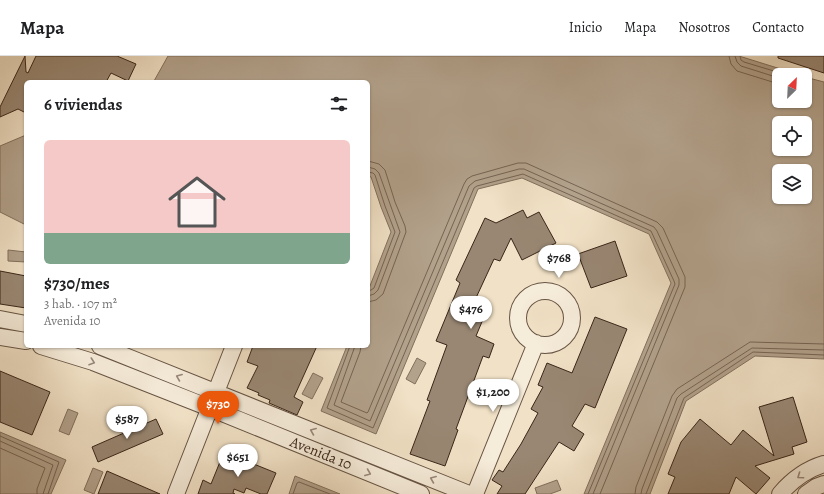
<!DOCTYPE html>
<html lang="es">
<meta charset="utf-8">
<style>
body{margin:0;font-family:Alegreya,serif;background:#f2f2f2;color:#202124;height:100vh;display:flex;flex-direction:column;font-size:15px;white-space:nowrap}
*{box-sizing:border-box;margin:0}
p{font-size:13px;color:#757577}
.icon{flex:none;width:22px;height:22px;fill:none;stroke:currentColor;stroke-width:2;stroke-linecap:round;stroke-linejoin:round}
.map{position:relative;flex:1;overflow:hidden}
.drawer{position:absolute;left:24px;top:24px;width:346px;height:268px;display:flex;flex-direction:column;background:#fff;border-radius:6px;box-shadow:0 1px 3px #0004}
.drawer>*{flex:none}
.needle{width:26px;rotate:24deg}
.tools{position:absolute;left:772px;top:12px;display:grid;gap:8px}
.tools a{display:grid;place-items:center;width:40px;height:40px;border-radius:6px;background:#fff;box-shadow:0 1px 3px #0004;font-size:20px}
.price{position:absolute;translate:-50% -34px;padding:0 9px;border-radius:14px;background:#fff;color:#222;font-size:13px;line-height:26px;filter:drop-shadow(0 1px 2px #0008)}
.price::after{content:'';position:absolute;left:50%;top:24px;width:12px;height:9px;margin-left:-6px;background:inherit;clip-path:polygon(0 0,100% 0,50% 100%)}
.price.current{background:#ea580c;color:#fff}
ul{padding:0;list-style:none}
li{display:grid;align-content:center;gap:8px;height:212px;padding:0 20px}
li+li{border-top:1px solid #e0e0e0}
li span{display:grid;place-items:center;height:124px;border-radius:6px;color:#555}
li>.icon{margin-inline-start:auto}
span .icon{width:72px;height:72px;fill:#fffc;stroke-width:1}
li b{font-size:17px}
h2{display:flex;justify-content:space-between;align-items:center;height:48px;padding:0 20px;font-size:17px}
header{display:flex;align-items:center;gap:24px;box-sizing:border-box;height:56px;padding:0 20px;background:#fff;border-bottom:1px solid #e0e0e0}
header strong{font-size:19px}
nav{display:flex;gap:22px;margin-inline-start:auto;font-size:14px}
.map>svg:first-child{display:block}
.water{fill:#b2a18b;stroke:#826f5d;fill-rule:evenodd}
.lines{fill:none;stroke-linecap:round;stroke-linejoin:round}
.shore{stroke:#766352;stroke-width:1}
.building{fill:#998773;stroke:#392519}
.minor-casing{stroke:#675444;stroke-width:18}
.minor{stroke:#f6ecda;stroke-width:16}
.oneway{stroke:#98887a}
.labels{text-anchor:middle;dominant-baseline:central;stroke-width:4;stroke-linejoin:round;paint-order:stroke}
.street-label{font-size:15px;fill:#392519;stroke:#f6ecda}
</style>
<header>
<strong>Mapa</strong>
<nav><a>Inicio</a><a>Mapa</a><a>Nosotros</a><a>Contacto</a></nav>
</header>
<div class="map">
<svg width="824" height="438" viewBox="0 0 824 438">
<rect width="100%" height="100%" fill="#f1e1c6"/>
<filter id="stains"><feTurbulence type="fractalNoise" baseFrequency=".005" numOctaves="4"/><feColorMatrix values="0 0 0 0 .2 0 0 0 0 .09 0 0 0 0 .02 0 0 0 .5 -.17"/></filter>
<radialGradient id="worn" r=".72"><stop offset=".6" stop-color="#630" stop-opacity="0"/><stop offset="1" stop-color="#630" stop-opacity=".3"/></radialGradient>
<path class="water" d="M168,0H739L800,19H779V45H805V21L824,26V303L755,300L686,345L650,438H584L671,227L649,178L522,122L478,133L376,378L321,355L347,290H368V235L391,176L381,151L371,121L368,120V26H152L154,25ZM779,67H805V93H779ZM779,115H805V141H779Z
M26,79V169L0,156V90Z
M8,194L26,196V206L8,205Z
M417,302L426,307L415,328L406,323Z
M313,317L323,322L312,343L302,338Z
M68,353L78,357L69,379L59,375Z
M0,376L66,404L51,438H0Z
M93,412L103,416L94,438L84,434Z
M295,420L340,438H289Z
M557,424L561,434L550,438H537L535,432Z"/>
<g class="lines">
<path class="shore" d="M729,0L731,8L737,15L779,28
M735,0L737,6L741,10L779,22
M740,0L741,4L744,6L787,19
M368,105L379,108L385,114L395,146L405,170L406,176L383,238L376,244L368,246
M368,111L375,113L379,117L400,176L378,234L374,238L368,240
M368,116L373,117L375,119L385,150L395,176L374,232L371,234L368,235
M350,290L327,352L373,372L474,132L477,130L523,118L651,175L674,225L675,228L588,438
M355,290L334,349L370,365L469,130L475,125L519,113H524L654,171L657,175L679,223V229L593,438
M361,290L360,296L341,346L367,357L368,356L464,128L467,123L472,120L518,107H526L657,166L663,172L685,221V231L600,438
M0,380L59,406L48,438
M0,385L53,409L43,438
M0,392L45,412L37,433V438
M293,438L297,427L299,426L330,438
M635,438L636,431L672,340L677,333L750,286L824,288
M641,438L642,433L677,342L681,338L752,292L824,294
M646,438L684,342L753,296L824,299"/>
</g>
<path class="building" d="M25,0L26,16L28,17L36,0H117L136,8L128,25L111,17L106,26H26V57L18,53L0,61V51Z
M778,0H824V17L778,2Z
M523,154L527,162L539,156L556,187L522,204L511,182L500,205L494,203L475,244L489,249L476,280L494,288L489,302L483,300L456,373L458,374L445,410L410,398L430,345L427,344L447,289L436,285L460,227L456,224L485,162L496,167Z
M615,185L627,220L591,232L578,198Z
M0,215L26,220V252L0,248Z
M595,261L627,273L595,352L585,348L572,370L584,378L574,395L559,386L525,438H497L502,430L492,424L499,414L503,416L521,388L538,357L531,353L543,331L538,329L547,307L572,317Z
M253,290H317L294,341L303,346L297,359L269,347L270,344L258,339L259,337L247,332L258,310L247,306Z
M0,315L50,336L32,379L0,366Z
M793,341L807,386L792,391L794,398L755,410L770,422L756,438L736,421L729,438H668L675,421L668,418L681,386L700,363L731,389L743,374L774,400L759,351Z
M156,363L163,378L98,406L92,391Z
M224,396L276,417L267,438H261L246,432L244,437L234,433L233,437L235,438H198L203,424L211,428Z
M107,415L160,438H98Z"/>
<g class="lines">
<defs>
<path id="minor" d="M518 262a27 27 0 1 1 54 0a27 27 0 1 1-54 0Z
M0,263L26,268
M0,281L26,285
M41,290L93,306L210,352L421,438
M100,290L469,438
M176,438L234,290
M475,438L536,287
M780,438C792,424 807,413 824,408
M806,438L816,431L824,428"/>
</defs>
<use href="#minor" class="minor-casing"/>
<use href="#minor" class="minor"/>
</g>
<defs><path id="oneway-chevron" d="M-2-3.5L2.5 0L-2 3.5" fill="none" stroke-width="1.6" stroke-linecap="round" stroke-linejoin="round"/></defs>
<g class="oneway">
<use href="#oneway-chevron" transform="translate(92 306) rotate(19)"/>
<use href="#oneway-chevron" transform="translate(179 321) rotate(-158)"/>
<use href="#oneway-chevron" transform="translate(313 375) rotate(-158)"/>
<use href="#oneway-chevron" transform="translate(368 417) rotate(22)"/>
<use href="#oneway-chevron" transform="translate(800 420) rotate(145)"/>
<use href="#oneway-chevron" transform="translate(433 423) rotate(-158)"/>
</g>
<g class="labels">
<g class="street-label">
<text transform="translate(321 397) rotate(22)">Avenida 10</text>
</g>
</g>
<rect width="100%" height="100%" filter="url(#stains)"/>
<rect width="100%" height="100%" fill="url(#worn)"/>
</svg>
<div class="tools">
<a><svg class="needle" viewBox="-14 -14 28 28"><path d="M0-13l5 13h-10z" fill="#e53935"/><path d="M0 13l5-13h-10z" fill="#757577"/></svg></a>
<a><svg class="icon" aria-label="locate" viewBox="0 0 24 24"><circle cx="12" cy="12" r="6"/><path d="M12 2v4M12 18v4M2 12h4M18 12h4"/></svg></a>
<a><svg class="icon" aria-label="layers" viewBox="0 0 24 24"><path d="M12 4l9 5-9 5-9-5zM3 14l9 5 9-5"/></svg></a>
</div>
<b class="price" style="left:559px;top:223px">$768</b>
<b class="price" style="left:471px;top:274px">$476</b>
<b class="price" style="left:493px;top:357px">$1,200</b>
<b class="price current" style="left:218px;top:369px">$730</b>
<b class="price" style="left:127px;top:384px">$587</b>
<b class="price" style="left:238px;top:422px">$651</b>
<section class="drawer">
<h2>6 viviendas<svg class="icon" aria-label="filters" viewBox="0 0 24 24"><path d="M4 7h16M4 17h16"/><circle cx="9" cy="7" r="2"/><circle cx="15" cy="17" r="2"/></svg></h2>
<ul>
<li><span style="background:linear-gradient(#f6c9c9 75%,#7fa58c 0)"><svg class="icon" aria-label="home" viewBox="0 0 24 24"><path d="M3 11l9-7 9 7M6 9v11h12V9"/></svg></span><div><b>$730/mes</b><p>3 hab. · 107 m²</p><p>Avenida 10</p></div></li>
</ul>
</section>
</div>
